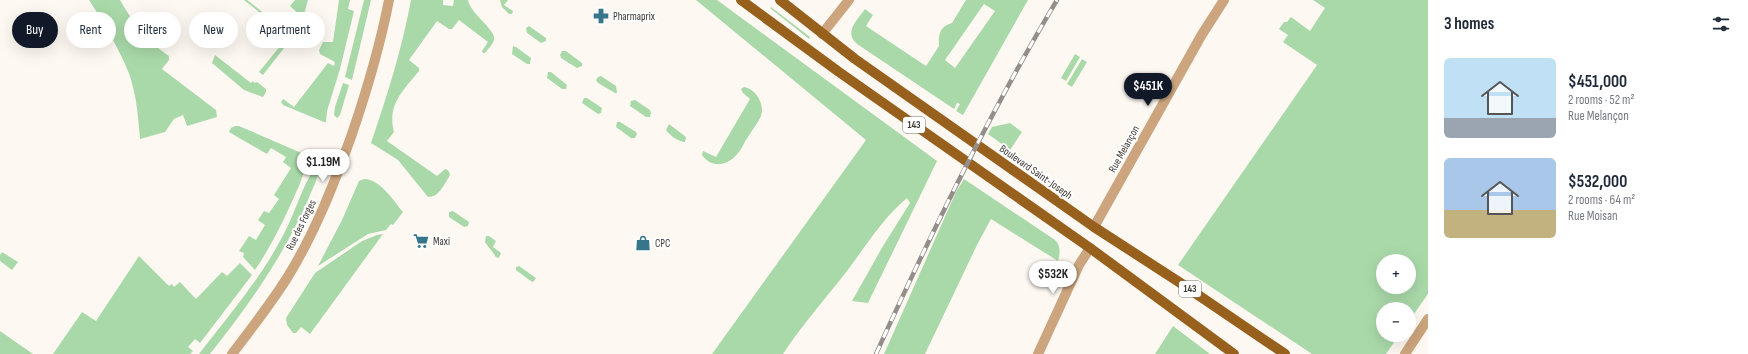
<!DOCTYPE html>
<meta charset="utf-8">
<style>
body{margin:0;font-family:"Sofia Sans Condensed",sans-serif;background:#f2f2f3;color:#1f2937;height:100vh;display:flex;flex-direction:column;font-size:15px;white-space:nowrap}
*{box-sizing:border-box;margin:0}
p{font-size:13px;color:#747a83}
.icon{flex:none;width:22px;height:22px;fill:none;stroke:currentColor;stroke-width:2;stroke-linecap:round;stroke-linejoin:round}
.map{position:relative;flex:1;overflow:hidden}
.side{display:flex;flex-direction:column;background:#fff;width:320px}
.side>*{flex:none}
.banner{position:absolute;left:12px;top:12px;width:380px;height:36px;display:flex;gap:8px}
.tools{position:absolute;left:1376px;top:254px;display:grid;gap:8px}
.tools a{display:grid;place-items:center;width:40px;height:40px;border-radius:50%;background:#fff;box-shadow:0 4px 16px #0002;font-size:20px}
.price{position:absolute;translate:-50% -34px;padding:0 9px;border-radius:14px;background:#fff;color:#222;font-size:13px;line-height:26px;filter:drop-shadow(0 1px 2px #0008)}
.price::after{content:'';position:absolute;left:50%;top:24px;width:12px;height:9px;margin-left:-6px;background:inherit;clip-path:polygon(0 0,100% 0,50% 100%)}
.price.selected{background:#111827;color:#fff}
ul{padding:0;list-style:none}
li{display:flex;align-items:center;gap:12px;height:100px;padding:0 16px}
li span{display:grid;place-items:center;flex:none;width:112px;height:80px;border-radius:6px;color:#555}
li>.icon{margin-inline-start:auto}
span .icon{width:48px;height:48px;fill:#fffc;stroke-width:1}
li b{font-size:17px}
h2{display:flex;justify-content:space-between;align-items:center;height:48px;padding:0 16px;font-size:17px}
.chip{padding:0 14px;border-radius:18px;background:#fff;box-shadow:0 4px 16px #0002;font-size:14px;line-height:36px}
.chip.selected{background:#111827;color:#fff}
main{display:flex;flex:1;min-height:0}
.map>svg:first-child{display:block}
.green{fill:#a9d9a9;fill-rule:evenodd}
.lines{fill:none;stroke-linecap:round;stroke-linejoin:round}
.minor{stroke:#cca57e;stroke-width:10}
.tertiary{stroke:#cca57e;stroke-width:10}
.primary{stroke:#97611d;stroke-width:10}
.rail-casing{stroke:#938e89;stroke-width:4.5}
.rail{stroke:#fff;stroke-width:3;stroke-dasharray:9;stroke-linecap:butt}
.labels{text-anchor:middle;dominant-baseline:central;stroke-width:4;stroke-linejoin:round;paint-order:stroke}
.shield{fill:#fff;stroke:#767471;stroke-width:1}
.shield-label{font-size:10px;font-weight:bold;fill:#3c3834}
.poi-label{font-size:11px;fill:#3c3834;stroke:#fff;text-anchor:start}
.street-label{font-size:11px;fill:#3c3834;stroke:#fff}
</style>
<main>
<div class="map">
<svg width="1428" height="354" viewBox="0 0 1428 354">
<rect width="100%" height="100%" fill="#fef8f2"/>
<path class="green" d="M89,0H120C134,24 146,40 169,56V60L162,69L216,110L217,117L187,126L183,115L174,119L165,132L140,139C138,114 136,87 125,64C115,42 102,20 89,0Z
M244,0H247L279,25L278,27Z
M295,0H308L304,14L298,13L290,6Z
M339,0H350L348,9L354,11L340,69L327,111L326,122H324L283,105L281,102L283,99L294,107L328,63L334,66L335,62L320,54L319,50L323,42H333Z
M364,0H371L352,80L345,77Z
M411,0H443V5L453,6L454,0H468C471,15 497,30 494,40C493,44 488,49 485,53H483L482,51L488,42L459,20L452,29H449L437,21L409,60L419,68V71C403,91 387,104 394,132L387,141L437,176L445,169L448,170L450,174L449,177C443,186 439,197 428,197L398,160L371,143C387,96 402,49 411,0Z
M500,0H508L504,5L513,11L512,14H509L502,7Z
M696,0H717L937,161L868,303L852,301L883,246L910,203L907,198C882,219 866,246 847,271C825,299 802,325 783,354H712L866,140Z
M966,0H1028L963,115L956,111L960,104L957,103L954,109L860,46C842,34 856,21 865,9L873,15L866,26L926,66L939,46C938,35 940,26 952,23ZM984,4L995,11L955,68L945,60Z
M1313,0H1428V294L1409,321V309H1383V335H1399L1386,354H1312L1178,265L1317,65L1283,42L1288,35L1279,29L1284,22H1287L1291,17L1310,31L1325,8ZM1383,261H1409V287H1383Z
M771,7L810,37L809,39L770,8Z
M529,26L546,38V41L541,43L527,33L526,28Z
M281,45L284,48L263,75L259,72Z
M513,46L516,47L531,58L530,64H527L512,54Z
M562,51H566L582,63V66L577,68L561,58L560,55Z
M1075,54L1080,57L1066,81L1061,78Z
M215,55L251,83L253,81L255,83L257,82L266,89V92L263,97L244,90L212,63Z
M1082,59L1087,62L1072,87L1067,84Z
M548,72H551L567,85L566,89H562L547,78Z
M601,76L616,86L617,93H615L598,83L596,80L598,77Z
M343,83L349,85L340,115L337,118L334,115L335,107Z
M744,87C756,89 765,104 761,116C758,123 752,130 748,137C744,142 742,149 738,153C728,166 712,169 702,155L703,151L716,157L750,99L743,93L741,89Z
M584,98H587L602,108L601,113L598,114L582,103Z
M635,100L650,110L651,113L650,117H646L630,106L631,101Z
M617,122H620L636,132L637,134L635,138H631L616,127Z
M1010,123L1022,132L1010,150L988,134L992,127Z
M669,124L686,137L685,142C679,142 669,135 666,130Z
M235,126H239L313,158C304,165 303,178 298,188C286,216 272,245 255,270L243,257L244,253L239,251L249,236L256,240L265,225L258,220L264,211L269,213L279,199L274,195L291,168L283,162L286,157L271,148L267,154L229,132L231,128Z
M319,166C319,178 312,189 308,200C283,257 248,306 210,354H199C233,310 271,267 293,214C299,201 307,174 319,166Z
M364,179C380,179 393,200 403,212L393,225L391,224L386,230L368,234L318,266L342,220L359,181Z
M964,179L1055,240C1061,246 1060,253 1058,261L991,219L977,245L925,354H884L956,192Z
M453,211L469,222L468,226L464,227L449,217V212Z
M383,234L310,334L301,327L296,333H293L287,325L286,318L315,273L362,241L377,235Z
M486,236H489L496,241L493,247L501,253L499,258L496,257L485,242Z
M2,252L18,262L12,270L0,261V255Z
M139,256L169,286L172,284L174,287L180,282L196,299L222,272L227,276L240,263L252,275L200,343L195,339L188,347L193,351L190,354H53L82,312L96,321Z
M519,266L536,278L534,281L532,282L516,270V267Z
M1173,326L1210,354H1155Z
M0,331L33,354H0Z"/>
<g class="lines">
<path class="minor" d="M822,34L849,0
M1094,227L1201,36L1224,0
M1038,354L1079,265L1090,248"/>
<path class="tertiary" d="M232,354C251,329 270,305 287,278C315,233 334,184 352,134C367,90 380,46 389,0
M1405,354L1428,319"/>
<path class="primary" d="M741,0L839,72L1090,248L1234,354
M780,0L855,59L1094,227L1179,282L1285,354"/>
<defs>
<path id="rail" d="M876,354C931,233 989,114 1057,0"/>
</defs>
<use href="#rail" class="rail-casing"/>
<use href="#rail" class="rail"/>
</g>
<defs>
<symbol id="pharmacy-bare" viewBox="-9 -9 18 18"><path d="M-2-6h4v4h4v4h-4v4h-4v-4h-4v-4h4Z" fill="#37758b" stroke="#fff" stroke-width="2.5" paint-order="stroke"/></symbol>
<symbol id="supermarket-bare" viewBox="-9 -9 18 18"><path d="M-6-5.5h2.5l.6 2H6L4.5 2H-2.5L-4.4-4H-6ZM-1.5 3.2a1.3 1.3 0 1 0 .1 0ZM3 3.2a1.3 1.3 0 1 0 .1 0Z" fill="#37758b" stroke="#fff" stroke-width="2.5" paint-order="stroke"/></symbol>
<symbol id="shop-bare" viewBox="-9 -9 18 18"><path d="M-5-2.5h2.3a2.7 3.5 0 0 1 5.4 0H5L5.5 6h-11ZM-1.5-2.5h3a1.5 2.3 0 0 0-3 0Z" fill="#37758b" stroke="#fff" stroke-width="2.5" paint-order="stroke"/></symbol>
</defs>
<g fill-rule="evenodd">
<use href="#pharmacy-bare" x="590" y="5" width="22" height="22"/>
<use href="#supermarket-bare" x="410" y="230" width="22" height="22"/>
<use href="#shop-bare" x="632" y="232" width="22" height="22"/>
</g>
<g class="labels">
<g class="shield">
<rect x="903" y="117" width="22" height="16" rx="3"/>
<rect x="1179" y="281" width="22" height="16" rx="3"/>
</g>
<g class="shield-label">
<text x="914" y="125">143</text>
<text x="1190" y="289">143</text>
</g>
<g class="poi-label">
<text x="613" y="16">Pharmaprix</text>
<text x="433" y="241">Maxi</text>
<text x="655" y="243">CPC</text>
</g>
<g class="street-label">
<text transform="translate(1124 149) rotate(-61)">Rue Melançon</text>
<text transform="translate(1036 172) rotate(35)">Boulevard Saint-Joseph</text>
<text transform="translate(301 225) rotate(-64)">Rue des Forges</text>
</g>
</g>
</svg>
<div class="tools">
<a>+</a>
<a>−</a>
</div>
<b class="price selected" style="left:1148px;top:107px">$451K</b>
<b class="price" style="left:323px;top:183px">$1.19M</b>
<b class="price" style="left:1053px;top:295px">$532K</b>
<div class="banner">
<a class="chip selected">Buy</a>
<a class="chip">Rent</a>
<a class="chip">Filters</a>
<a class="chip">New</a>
<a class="chip">Apartment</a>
</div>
</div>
<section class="side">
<h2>3 homes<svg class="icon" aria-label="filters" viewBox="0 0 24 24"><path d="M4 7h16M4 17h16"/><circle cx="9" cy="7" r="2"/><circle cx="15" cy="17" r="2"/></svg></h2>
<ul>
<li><span style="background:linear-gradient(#bfe0f5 75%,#9aa5b1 0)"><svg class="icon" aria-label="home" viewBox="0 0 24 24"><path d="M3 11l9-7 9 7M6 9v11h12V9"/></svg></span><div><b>$451,000</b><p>2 rooms · 52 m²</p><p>Rue Melançon</p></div></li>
<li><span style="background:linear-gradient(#a9c7e8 65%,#c2b280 0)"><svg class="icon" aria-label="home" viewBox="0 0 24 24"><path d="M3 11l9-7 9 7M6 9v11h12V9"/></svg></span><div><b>$532,000</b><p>2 rooms · 64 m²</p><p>Rue Moisan</p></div></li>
</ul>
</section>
</main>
